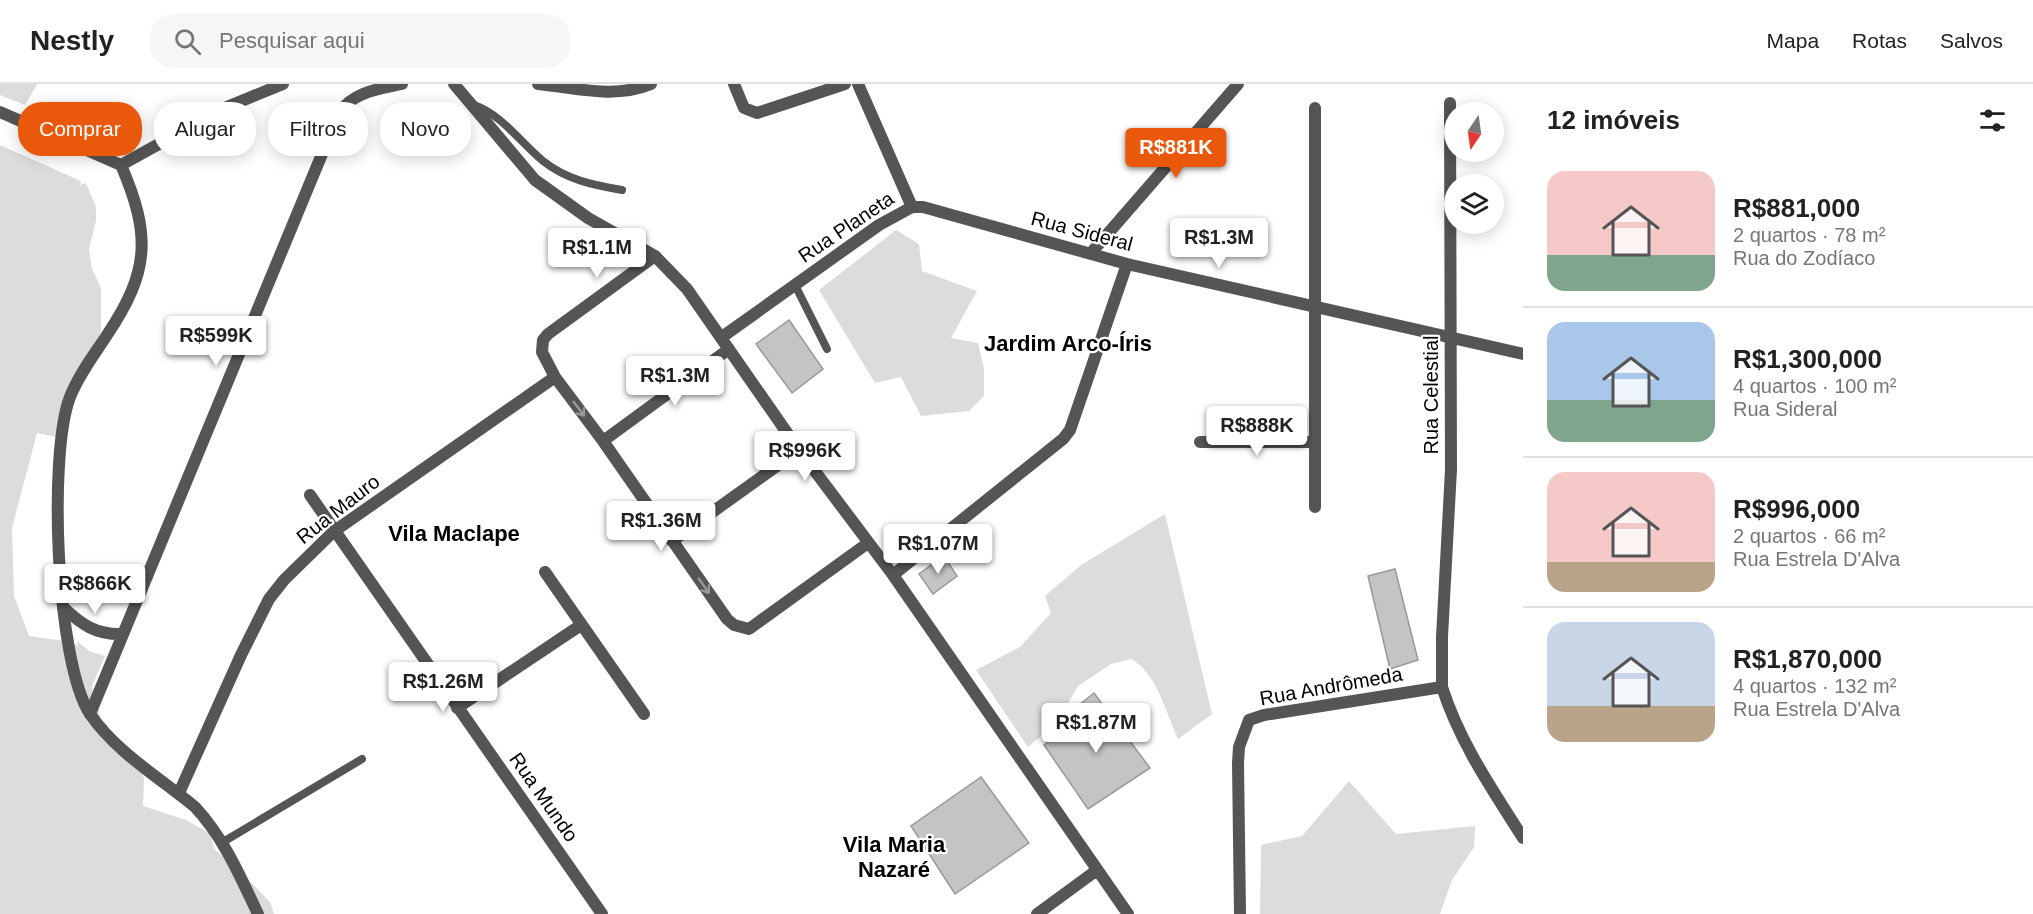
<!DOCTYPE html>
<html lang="pt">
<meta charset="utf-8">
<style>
body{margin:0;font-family:Helvetica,sans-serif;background:#f6f6f6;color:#222;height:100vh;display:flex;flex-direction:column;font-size:22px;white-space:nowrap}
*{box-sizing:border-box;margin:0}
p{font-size:20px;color:#767676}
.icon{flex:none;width:33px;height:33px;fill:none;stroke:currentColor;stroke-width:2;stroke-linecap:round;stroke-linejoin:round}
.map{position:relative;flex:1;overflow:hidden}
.panel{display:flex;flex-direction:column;background:#fff;width:510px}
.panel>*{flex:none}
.hud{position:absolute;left:18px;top:18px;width:570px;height:54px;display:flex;gap:12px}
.needle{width:39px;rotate:193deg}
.controls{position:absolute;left:1444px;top:18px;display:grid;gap:12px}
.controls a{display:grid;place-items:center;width:60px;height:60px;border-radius:50%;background:#fff;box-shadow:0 3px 15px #0003;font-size:30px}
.price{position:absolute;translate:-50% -51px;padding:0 14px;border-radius:6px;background:#fff;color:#222;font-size:20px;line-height:39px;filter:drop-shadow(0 2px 3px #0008)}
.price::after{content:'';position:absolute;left:50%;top:36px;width:18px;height:14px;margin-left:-9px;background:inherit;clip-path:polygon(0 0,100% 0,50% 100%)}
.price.current{background:#ea580c;color:#fff}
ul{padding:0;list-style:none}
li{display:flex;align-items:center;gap:18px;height:150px;padding:0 24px}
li+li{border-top:2px solid #e0e0e0}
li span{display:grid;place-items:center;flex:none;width:168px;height:120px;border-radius:18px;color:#555}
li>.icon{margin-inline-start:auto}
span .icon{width:72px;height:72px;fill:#fffc;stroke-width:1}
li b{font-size:26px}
h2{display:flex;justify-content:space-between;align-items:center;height:72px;padding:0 24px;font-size:26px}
.pill{padding:0 21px;border-radius:24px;background:#fff;box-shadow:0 3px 15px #0003;font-size:21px;line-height:54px}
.pill.current{background:#ea580c;color:#fff}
header{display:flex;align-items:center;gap:36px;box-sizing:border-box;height:84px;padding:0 30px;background:#fff;border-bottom:2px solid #e0e0e0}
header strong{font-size:28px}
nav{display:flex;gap:33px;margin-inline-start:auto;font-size:21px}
.search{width:420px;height:54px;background:#f6f6f6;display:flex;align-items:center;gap:15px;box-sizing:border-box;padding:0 21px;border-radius:24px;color:#767676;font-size:22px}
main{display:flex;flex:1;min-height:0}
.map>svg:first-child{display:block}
.green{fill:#dcdcdc}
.building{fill:#c4c4c4;stroke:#999;stroke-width:1.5}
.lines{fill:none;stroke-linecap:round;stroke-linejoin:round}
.service{stroke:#555;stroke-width:8}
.minor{stroke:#555;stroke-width:12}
.tertiary{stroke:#555;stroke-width:12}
.oneway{stroke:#999}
.labels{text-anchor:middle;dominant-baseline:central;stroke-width:4.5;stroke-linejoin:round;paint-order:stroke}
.street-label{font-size:20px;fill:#000;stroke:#fff}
.quarter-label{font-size:22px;font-weight:bold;fill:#000;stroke:#fff}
</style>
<header>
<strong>Nestly</strong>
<div class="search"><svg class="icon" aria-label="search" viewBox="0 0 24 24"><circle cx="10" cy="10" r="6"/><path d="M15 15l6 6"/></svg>Pesquisar aqui</div>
<nav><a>Mapa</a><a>Rotas</a><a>Salvos</a></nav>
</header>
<main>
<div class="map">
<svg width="1523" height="830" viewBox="0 0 1523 830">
<rect width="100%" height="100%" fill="#fff"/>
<path class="green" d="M0,0H37L25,21L0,11Z
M0,61L81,97L80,101L86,99L96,123V137L89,165L92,185L101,204V247L57,353L37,349L12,444L14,512L29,552L71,558L78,562L77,557L89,567L105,572L92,602L102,639L141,684L144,695L143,722L186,736L209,749L215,766L233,780L270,818L274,830H0Z
M896,146L919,160L922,187L977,207L951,254L978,259L984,285V312L969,327L921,332L901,293L875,299L819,206Z
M1165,430L1212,630L1178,655C1166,629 1157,589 1131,575L1111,580L1078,602L1056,640L1028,663L976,586L1020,563L1051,529L1045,512L1081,481Z
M1349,697L1396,750L1475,742L1474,763L1452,796L1440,830H1260L1261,761L1302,752Z"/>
<path class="building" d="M789,236L823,285L792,309L756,260Z
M944,472L957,492L933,510L919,490Z
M1395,485L1418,576L1390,585L1368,492Z
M1094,609L1150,684L1088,725L1044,661L1078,638L1070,628Z
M981,693L1029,759L955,810L911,742Z"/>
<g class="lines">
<path class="service" d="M474,21C501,30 521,59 543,77C567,96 593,101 622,106
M795,201L827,265
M223,758L362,675"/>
<path class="minor" d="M454,0L535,96L588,134L655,172L687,205L799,366L893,491L1128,830
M538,0C576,4 615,15 651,0
M734,0L744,24L757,29L845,0
M121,81L222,25L283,0
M912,123H923L1127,180L1523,270
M1091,169L1238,0
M655,172L548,250L543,256L542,268L555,293L603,357L727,535L734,541L749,545L868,459
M722,253L879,141L912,123L858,0
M603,357L729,265
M1200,358H1315
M310,411L602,830
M1315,423V24
M672,457L799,366
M545,488L644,630
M893,491L1063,355L1070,346L1127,180
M63,523C82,541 96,551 123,550
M1442,603V553L1451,385L1450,19
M457,624L581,541
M90,630L339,29C353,8 378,5 402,0
M179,709L241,571L269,515L284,496L333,448L555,293
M1037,830L1097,786
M1240,830L1238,679L1239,663L1249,636L1264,631L1442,603C1460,659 1492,705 1523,754"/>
<path class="tertiary" d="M0,28L121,81C151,151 150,187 107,251C94,271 79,290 70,313C48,370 56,579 90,630C116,668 160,694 195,723C224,754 240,792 258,830"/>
</g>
<defs><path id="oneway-shaft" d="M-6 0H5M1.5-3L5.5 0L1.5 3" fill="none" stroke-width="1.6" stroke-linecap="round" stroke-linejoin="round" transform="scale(1.5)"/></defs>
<g class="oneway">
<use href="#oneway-shaft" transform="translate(579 325) rotate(53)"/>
<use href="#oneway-shaft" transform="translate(704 502) rotate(55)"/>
</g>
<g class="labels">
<g class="street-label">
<text transform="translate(846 143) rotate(-34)">Rua Planeta</text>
<text transform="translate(1082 147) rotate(15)">Rua Sideral</text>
<text transform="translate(1431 311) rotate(-90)">Rua Celestial</text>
<text transform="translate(338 425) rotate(-38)">Rua Mauro</text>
<text transform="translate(1331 602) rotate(-10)">Rua Andrômeda</text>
<text transform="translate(544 713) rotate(55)">Rua Mundo</text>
</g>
<g class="quarter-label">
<text x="1068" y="259">Jardim Arco-Íris</text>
<text x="454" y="449">Vila Maclape</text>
<text x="894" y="760">Vila Maria<tspan x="894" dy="25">Nazaré</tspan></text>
</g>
</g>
</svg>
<div class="controls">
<a><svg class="needle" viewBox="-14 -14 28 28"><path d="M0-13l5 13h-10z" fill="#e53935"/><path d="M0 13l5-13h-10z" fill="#767676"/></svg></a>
<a><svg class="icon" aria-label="layers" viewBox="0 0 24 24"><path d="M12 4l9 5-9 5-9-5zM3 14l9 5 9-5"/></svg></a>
</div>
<b class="price current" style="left:1176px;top:95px">R$881K</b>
<b class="price" style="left:1219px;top:185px">R$1.3M</b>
<b class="price" style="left:597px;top:195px">R$1.1M</b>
<b class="price" style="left:216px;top:283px">R$599K</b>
<b class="price" style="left:675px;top:323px">R$1.3M</b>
<b class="price" style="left:1257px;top:373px">R$888K</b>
<b class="price" style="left:805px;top:398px">R$996K</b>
<b class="price" style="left:661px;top:468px">R$1.36M</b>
<b class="price" style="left:938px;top:491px">R$1.07M</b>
<b class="price" style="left:95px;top:531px">R$866K</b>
<b class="price" style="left:443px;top:629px">R$1.26M</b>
<b class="price" style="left:1096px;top:670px">R$1.87M</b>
<div class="hud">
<a class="pill current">Comprar</a>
<a class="pill">Alugar</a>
<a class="pill">Filtros</a>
<a class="pill">Novo</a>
</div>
</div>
<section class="panel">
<h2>12 imóveis<svg class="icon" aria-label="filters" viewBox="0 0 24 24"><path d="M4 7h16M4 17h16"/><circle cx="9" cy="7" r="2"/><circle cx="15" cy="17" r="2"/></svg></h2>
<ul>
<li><span style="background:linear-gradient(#f6c9c9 70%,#7fa58c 0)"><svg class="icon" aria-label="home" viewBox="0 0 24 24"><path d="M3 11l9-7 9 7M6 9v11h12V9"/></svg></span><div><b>R$881,000</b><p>2 quartos · 78 m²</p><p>Rua do Zodíaco</p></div></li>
<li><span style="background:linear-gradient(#a9c7e8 65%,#7fa58c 0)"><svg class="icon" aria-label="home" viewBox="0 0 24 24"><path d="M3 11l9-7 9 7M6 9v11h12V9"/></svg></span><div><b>R$1,300,000</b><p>4 quartos · 100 m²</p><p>Rua Sideral</p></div></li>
<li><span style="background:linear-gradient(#f6c9c9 75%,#b9a48a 0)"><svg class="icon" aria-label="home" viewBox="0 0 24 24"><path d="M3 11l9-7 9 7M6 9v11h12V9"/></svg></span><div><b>R$996,000</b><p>2 quartos · 66 m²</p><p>Rua Estrela D'Alva</p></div></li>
<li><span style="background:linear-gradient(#c9d6e8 70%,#b9a48a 0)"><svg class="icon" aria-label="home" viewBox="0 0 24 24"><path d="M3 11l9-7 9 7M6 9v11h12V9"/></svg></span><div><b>R$1,870,000</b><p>4 quartos · 132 m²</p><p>Rua Estrela D'Alva</p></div></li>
</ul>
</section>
</main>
